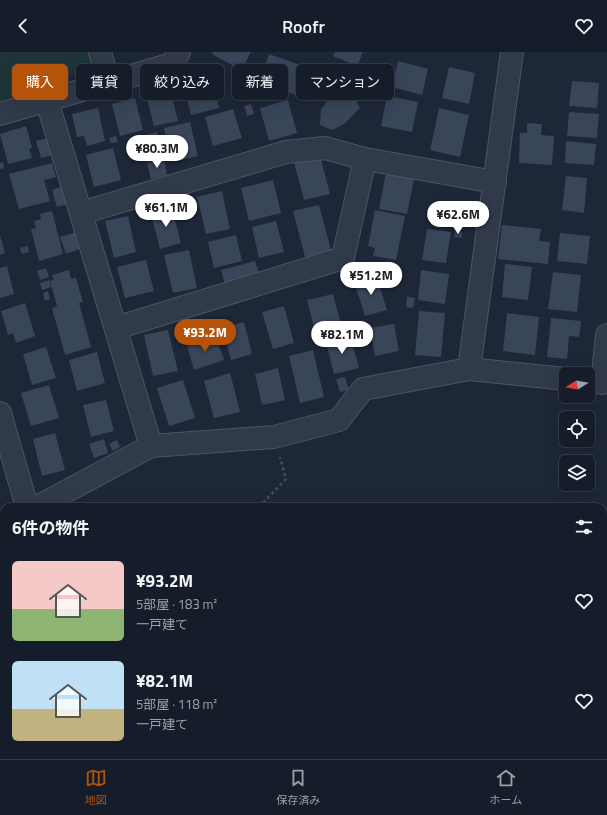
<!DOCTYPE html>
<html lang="ja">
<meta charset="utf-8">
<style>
body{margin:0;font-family:"Titillium Web","Noto Sans JP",sans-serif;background:#232a36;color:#f1f3f6;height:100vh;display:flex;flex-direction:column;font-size:15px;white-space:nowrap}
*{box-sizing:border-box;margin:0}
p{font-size:13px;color:#9ea2a8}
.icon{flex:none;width:22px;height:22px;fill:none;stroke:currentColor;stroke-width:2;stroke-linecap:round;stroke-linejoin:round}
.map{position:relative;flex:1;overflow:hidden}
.panel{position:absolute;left:0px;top:451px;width:607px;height:256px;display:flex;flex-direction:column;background:#161d2a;border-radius:12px 12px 0 0;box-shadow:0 4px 16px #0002,0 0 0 1px #353b47}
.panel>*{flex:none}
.guide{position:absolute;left:12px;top:12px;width:400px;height:36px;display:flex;gap:8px}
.needle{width:26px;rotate:259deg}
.controls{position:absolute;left:559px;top:315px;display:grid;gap:8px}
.controls a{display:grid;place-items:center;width:36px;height:36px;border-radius:6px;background:#161d2a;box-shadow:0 4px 16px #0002,0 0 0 1px #353b47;font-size:20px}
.price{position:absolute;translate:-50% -34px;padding:0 9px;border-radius:14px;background:#fff;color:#222;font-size:13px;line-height:26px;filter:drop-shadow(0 1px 2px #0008)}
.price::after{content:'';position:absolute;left:50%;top:24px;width:12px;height:9px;margin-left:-6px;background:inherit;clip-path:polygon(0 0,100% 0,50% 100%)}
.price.current{background:#b45309;color:#fff}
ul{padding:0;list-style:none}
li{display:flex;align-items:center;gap:12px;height:100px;padding:0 12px}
li span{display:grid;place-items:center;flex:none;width:112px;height:80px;border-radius:6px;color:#555}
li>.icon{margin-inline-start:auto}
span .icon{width:48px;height:48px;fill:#fffc;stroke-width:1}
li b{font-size:17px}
h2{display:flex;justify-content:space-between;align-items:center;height:48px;padding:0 12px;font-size:17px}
.pill{padding:0 14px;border-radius:6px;background:#161d2a;box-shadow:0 4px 16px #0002,0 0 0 1px #353b47;font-size:14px;line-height:36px}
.pill.current{background:#b45309;color:#fff}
header{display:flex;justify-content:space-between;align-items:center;height:52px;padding:0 12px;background:#161d2a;font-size:18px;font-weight:600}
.menu{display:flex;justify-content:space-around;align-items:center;height:56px;border-top:1px solid #353b47;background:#161d2a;font-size:11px;color:#9ea2a8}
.menu a{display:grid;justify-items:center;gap:2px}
.menu .current{color:#b45309}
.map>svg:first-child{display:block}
.green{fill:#1f3539}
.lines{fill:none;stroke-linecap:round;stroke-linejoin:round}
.stream{stroke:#2d3f5f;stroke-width:7}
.building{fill:#394559}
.minor-casing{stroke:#4c5464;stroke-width:24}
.path{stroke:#3d5257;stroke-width:2.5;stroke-dasharray:3 3;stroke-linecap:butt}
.minor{stroke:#313a49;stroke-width:22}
</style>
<header><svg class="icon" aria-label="back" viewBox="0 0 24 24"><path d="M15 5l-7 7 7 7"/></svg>Roofr<svg class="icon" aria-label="heart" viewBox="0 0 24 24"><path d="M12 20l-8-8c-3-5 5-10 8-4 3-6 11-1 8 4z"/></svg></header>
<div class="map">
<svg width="607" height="707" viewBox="0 0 607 707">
<rect width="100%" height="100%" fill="#1e2738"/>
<path class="green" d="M0,0H93L94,6L88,17L0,49Z
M35,703H501L502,707H27Z"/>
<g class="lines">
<path class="stream" d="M555,703V707"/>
</g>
<path class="building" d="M213,0H251L241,18L212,2Z
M335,0H363L357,14L333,4Z
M269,2L320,20L310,48L259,30Z
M398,9L428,17L422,43L392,35Z
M449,15L475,21L469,52L442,46Z
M201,18L205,33L213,31L219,56L191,63L181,23Z
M572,29L599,31L597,56L569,54Z
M336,39L351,40L360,56L344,72L332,78L320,73L321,57Z
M171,40L178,69L154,74L147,46Z
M387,44L418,50L412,80L381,74Z
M135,46L143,78L120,84L112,52Z
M288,48L297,81L269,89L260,56Z
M251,52L254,62L247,64L244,54Z
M98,56L105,89L87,94L84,84L77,85L72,62Z
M439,56L469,63L460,105L430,98Z
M233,57L242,86L213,94L205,65Z
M569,60L599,62L597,86L567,84Z
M190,70L198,104L172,110L164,76Z
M527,71L542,72L541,83L554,84L552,113L519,111L520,81H527Z
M26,74L32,96L29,97L32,106L8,112L0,82Z
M157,80L164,105L147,110L140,84Z
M53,84L58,102L41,106L36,89Z
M116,84L118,90L111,91L109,86Z
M566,89L596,92L594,113L565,111Z
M113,96L121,128L94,135L86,103Z
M320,104L330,142L304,148L294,110Z
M164,107L167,123L151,127L147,111Z
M3,110L4,116L0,117V111Z
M52,111L56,125L44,128L50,149L19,157L9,122Z
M386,121L414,127L407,162L379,157Z
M566,124L587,126L584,161L562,158Z
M273,128L281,161L249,169L241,136Z
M66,133L72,151L57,155L52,138Z
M222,139L230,177L206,182L197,145Z
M319,153L331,198L305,205L293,159Z
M172,156L181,191L160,197L151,162Z
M375,158L405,164L396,208L373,204L375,196L368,194Z
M52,159L63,202L39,209L31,177L36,176L34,169L41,167L40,162Z
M128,164L136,200L114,206L105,169Z
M276,169L284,200L259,206L252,175Z
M502,173L541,177L539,189L550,190L548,212L498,207Z
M427,177L451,180L446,211L422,208Z
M455,179L462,180V186L454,185Z
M76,180L82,196L66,202L60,185Z
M560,181L590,184L587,212L557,209Z
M0,183L5,201L0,203Z
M236,183L242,209L214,216L208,190Z
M28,194L29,200L22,202L20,196Z
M189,198L197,236L173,241L164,203Z
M146,208L154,239L125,246L117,215Z
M255,209L260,224L225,233L221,218Z
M505,212L532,215L528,248L502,245Z
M7,214L14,242L0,246V216Z
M46,216L49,225L40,228L37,219Z
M69,218L71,227L76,226L83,250L79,251L91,295L65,303L52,256L57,254L50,229L54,228L52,223Z
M421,218L449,222L445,252L418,248Z
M553,220L581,223L577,260L548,257Z
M376,223L387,258L365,264L354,230Z
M49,228L51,235L42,238L40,231Z
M48,239L50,247L45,249L43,241Z
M333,242L342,276L316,283L307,248Z
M407,245L415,246L413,256L406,255Z
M25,251L35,284L16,291L13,281L8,283L1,259Z
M284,254L294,291L273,297L262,260Z
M419,259L445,261L441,305L415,303Z
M507,261L539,265L535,303L503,299Z
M551,266L581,269L579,285L569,284L567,307L547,305Z
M244,270L252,302L231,308L222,276Z
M394,272L399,299L375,304L370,276Z
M168,278L178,319L153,324L144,283Z
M194,279L197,286L184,290L182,284Z
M350,284L359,316L334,322L326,290Z
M216,285L224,308L194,318L187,294Z
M46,295L56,326L32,333L23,302Z
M313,298L324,345L300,351L289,304Z
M97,300L105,331L77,339L69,308Z
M278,316L285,348L262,353L255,322Z
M230,321L240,360L214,366L204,329Z
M345,325L349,338L340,340L336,327Z
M183,328L195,366L169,374L157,336Z
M49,333L59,366L31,374L21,341Z
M106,348L114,379L91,385L83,353Z
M55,381L65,418L42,424L33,387Z
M104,387L108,401L94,406L89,392Z
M117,388L120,395L113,399L109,392Z"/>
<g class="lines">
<defs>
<path id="minor" d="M100,0L109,31
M47,49L151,394
M0,62L172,12L179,0
M81,161L286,100L325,96L365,107L495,130
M116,276L343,206L365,107
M469,317L512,0
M602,331L607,283
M0,361L27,455
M37,455L151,394L274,385L339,368L363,337L469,317L566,327
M0,474L4,472"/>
</defs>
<use href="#minor" class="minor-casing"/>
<path class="path" d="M259,455L286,427L280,405
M228,707V703"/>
<use href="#minor" class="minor"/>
</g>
</svg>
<div class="controls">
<a><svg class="needle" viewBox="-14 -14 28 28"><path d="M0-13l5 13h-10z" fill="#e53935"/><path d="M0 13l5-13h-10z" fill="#9ea2a8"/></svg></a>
<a><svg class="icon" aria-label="locate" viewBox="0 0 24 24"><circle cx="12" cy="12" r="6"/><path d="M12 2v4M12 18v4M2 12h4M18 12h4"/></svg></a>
<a><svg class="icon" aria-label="layers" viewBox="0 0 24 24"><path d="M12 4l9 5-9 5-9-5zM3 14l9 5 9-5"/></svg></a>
</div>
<b class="price" style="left:157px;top:117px">¥80.3M</b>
<b class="price" style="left:166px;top:176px">¥61.1M</b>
<b class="price" style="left:458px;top:183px">¥62.6M</b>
<b class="price" style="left:371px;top:244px">¥51.2M</b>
<b class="price current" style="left:205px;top:301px">¥93.2M</b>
<b class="price" style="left:342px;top:303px">¥82.1M</b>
<div class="guide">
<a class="pill current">購入</a>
<a class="pill">賃貸</a>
<a class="pill">絞り込み</a>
<a class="pill">新着</a>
<a class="pill">マンション</a>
</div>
<section class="panel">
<h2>6件の物件<svg class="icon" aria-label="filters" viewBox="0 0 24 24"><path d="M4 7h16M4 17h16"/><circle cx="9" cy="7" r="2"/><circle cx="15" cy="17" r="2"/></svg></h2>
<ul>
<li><span style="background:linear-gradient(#f6c9c9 60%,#8fb573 0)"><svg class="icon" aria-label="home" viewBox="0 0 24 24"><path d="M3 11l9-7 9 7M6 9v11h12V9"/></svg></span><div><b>¥93.2M</b><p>5部屋 · 183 m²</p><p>一戸建て</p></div><svg class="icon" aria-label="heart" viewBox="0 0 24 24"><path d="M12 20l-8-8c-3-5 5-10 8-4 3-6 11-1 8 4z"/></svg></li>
<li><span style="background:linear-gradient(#bfe0f5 60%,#c2b280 0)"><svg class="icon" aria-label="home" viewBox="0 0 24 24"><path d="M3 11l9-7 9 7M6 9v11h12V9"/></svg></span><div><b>¥82.1M</b><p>5部屋 · 118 m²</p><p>一戸建て</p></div><svg class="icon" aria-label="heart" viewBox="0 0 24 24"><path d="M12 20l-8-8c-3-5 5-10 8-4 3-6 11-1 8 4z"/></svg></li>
</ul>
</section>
</div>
<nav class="menu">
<a class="current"><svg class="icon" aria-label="map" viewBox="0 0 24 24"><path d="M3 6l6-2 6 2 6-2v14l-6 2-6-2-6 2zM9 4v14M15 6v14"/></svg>地図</a>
<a><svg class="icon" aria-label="saved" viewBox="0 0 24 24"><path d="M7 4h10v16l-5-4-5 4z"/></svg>保存済み</a>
<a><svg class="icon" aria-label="home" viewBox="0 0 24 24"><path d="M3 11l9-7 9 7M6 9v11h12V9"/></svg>ホーム</a>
</nav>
